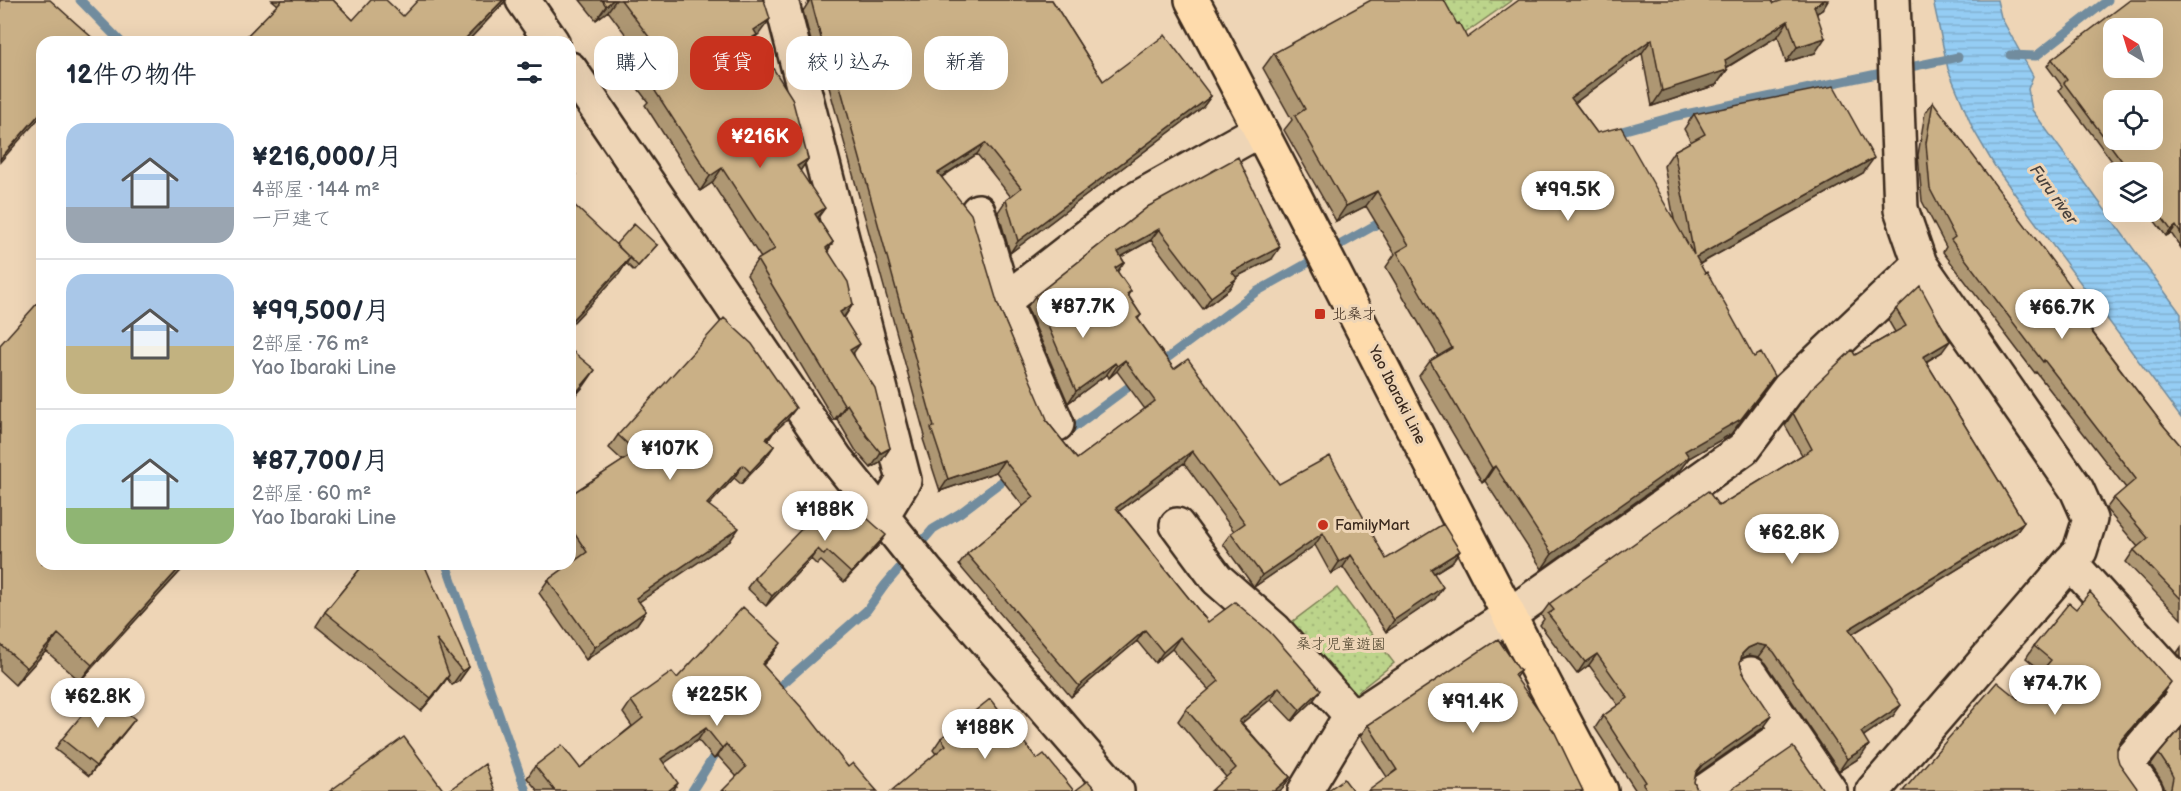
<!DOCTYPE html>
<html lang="ja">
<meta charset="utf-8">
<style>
body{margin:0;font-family:"Balsamiq Sans","Klee One",sans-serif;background:#f2f2f3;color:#1f2937;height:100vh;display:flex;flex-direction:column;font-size:22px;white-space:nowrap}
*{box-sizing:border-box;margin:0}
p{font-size:20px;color:#747a83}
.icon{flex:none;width:33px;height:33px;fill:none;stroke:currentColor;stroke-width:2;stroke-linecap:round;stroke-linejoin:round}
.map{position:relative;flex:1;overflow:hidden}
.details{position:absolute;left:36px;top:36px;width:540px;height:534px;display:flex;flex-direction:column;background:#fff;border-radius:18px;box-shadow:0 6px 24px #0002}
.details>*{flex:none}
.guide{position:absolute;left:594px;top:36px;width:570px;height:54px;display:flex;gap:12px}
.needle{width:39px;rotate:322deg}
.controls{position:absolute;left:2103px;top:18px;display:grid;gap:12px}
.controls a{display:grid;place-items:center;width:60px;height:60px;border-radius:12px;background:#fff;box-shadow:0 6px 24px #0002;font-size:30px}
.price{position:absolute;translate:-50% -51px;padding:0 14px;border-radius:21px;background:#fff;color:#222;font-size:20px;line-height:39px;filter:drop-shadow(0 2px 3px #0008)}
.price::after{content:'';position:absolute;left:50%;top:36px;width:18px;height:14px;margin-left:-9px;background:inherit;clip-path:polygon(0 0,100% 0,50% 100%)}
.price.selected{background:#c8321e;color:#fff}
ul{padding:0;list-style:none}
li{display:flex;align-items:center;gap:18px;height:150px;padding:0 30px}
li+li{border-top:2px solid #e0e1e3}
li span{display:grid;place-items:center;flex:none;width:168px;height:120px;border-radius:18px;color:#555}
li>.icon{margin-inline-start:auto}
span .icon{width:72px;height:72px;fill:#fffc;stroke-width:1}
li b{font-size:26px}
h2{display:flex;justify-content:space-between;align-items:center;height:72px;padding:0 30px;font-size:26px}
.tag{padding:0 21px;border-radius:18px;background:#fff;box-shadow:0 6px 24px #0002;font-size:21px;line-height:54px}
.tag.selected{background:#c8321e;color:#fff}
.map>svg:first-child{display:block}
.grass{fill:url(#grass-dots);stroke:#7c7f54;stroke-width:1.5}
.water{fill:url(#water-rules);stroke:#718c9e;stroke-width:1.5}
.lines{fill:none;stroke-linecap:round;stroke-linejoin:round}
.stream{stroke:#718c9e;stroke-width:9}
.minor-casing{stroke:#3b2a1e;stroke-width:38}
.major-casing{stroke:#3b2a1e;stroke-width:38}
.minor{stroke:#eed5b6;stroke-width:33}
.major{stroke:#fedbac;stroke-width:33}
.wall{fill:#ae9773;stroke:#3b2a1e;stroke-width:1.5}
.shaded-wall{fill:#8d7b5e;stroke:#3b2a1e;stroke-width:1.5}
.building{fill:#cab086;stroke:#3b2a1e;stroke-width:1.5;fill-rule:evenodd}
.poi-dot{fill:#c8321e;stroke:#eed5b6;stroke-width:2}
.labels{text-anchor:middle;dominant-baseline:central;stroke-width:6;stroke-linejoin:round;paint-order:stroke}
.poi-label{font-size:15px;fill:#3b2a1e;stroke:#eed5b6;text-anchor:start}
.street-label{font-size:15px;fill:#3b2a1e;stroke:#eed5b6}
.park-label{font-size:15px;fill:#4e442e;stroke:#eed5b6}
.water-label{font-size:16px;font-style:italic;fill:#48423e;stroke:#eed5b6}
</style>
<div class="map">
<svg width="2181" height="791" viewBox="0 0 2181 791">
<defs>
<pattern id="grass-dots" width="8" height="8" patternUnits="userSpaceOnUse" patternTransform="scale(1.5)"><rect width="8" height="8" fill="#bcd48b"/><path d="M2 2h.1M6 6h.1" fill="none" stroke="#a2b678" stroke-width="1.8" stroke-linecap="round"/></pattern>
<pattern id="water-rules" width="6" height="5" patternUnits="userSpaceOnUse" patternTransform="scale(1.5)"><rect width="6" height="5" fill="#95cdf4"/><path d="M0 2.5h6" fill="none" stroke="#81b0d1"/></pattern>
</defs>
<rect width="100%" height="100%" fill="#eed5b6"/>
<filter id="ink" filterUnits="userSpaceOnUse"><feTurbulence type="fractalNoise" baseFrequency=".0167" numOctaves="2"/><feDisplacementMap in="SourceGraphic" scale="12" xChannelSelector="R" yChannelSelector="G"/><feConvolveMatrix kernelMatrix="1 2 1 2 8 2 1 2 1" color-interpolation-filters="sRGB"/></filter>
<g filter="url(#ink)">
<path class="grass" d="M1436,0H1512L1461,36Z
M1337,588L1394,663L1346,701L1288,625Z"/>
<path class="water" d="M1933,0H1997L2001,17L2033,76L2028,89L2032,110L2181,314V418L2033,219L1994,165L1973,129L1948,69Z"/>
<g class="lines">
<path class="stream" d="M80,0L121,42
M2010,55L2036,56L2108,0
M1611,134L1676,116L1958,57
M1158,365L1256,292L1386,219
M1064,435L1138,380
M446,564L526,791
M772,693L867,610L885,585L933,529L960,513L1013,473
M692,791L719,748"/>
<defs>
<path id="minor" d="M523,0L552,42
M781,0L904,480L882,516
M570,69L836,459L926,571L1117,791
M978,211L1007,309L1057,424
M1004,301L1131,202L1260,130
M1177,525L1217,579L1275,630L1353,718
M2070,562L2181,685
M1751,674L1830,791
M1305,791L1346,723L1508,616L1743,449L1789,388L1920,264
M1705,791L1790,732
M1873,791L2080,551L2090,519L2077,490L1920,264L1901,209L1893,0
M2146,791L2127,764L2181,701"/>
<path id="major" d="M1192,0C1332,262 1461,529 1601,791"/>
</defs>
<use href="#minor" class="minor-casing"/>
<use href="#major" class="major-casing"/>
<use href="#minor" class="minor"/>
<use href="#major" class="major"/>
</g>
<path class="wall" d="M272,0H333L353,20L403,16L503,4L467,42H241L278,5Z
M580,0H763L759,34L754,39L808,159L800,171L817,218L833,242L828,251L853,304L844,318L853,354L890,448L880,463L871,468L856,451L837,419L834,420L747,275L757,260L761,258L712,183L700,191L645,105L648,102L636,86L646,71L651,68L608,11L596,20Z
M810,0H1052L1103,81L1211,96L1203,107L1010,253L998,212L1006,200L1011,197L977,154L942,177L998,305L1046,420L1077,459L1145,409L1117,371L1109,378L1107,374L1068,403L1027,307L1035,296L1149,206L1272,259L1236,277L1229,289L1203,309L1151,240L1121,257L1124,262L1117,272L1131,291L1128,295L1141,315L1138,319L1174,369L1279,484L1386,559L1452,562L1434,573L1435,599L1386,632L1343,567L1331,574L1315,545L1254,587L1223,544L1231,533L1234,531L1184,463L1119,511L1208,622L1313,701L1292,721L1271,699L1242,723L1290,777L1282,789L1226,777L1178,721L1186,709L1209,690L1172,649L1155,663L1137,641L1071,697L959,565L967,554L1023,506L996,472L940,491L923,439L925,436L824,69L819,71L816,60L803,11Z
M2181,0V248L2171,233L2166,236L2148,212H2152V172H2120L2059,90L2062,86L2047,66L2052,59Z
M1774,3L1822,10L1817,13L1815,53L1786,62L1778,36L1726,68L1727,70L1716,85L1652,106L1642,53L1575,103L1597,133L1674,219L1664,166L1674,151L1691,142L1684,129L1694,114L1863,173L1700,264L1763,391L1731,434L1689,458L1679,471L1542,569L1485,481L1482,483L1419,376L1430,361L1438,356L1386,267L1395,254L1366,206L1336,221L1284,130L1292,120L1263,68L1274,53L1457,24L1467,38Z
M1933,102L2091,330L2163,425L2181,446V619L2126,562L2134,550L2138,547L2106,509L2114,498L2126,488L2036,372L2035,373L1943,252L1946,247L1922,201L1918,155L1925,113Z
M616,244L657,245L634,271L626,263L619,274Z
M1896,309L1942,352L1926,362L2024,522L2016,533L1852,634L1893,716L1864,736L1861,757L1839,771L1766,663L1759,657L1749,655L1741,658L1740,663L1764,727L1695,775L1694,782L1697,790L1699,791H1636L1595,728L1603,716L1618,705L1589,665L1577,674L1540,625L1544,619L1541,615L1549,604L1719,506L1802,455L1785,425L1793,413L1855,355L1895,332L1888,320Z
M0,345L42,564H187L80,681L46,651L15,685L0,671Z
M787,420L773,433L768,441L774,446L765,459L741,484L734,478L709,505L730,541L639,602L646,611L637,624L586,660L539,593L548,580L575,561L570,553V495L623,461L609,448L618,435Z
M859,511L879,545L844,582L821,561L817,565L811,559L766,606L747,588L754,578Z
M364,564L469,667L459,681L452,685L447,678L421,711L316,626L325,612Z
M2034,646L2163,693L2118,745L2018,699L2042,671L2026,658Z
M2181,647V657L2177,653Z
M773,654L763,665L848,767L877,791L737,777L718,756L714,759L698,740L664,763L673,791H538L527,778L535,766L580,768L632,726L623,713L631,701L677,678Z
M1520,671L1516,677L1387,777L1360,736L1368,725Z
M128,728L89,776L55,749L62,739Z
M2181,728V791H2164L2165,789L2161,780L2151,765L2159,754Z
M941,738L1037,759L936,754L933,750Z"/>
<path class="shaded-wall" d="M503,0H506L467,42H462Z
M613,0H616L608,11L596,20L606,6Z
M1824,0H1828L1822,10L1804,21L1814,6Z
M770,19L759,34L756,36L747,50L754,30Z
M1788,21L1778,36L1717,73L1727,70L1716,85L1652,106L1662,91L1725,60Z
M1825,38L1815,53L1786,62L1797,47Z
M1652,39L1642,53L1561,113L1571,98Z
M832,57L824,69L819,71L827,59Z
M1211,96L1203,107L1010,253L1018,241Z
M42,111V115L0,162V159Z
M985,143L977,154L930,184L938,173Z
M1874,158L1863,173L1685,272L1696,257Z
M808,159L798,174L797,166Z
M722,168L712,183L700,191L710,176Z
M1377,191L1366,206L1336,221L1346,206Z
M825,208L814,223L815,214Z
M2176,226L2171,233L2166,236L2171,230Z
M1159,229L1151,240L1110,263L1118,252Z
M833,242L823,257L826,248Z
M1280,247L1272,259L1224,283L1232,272Z
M630,258L619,274L570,326V322Z
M1124,262L1116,274L1115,268Z
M1237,278L1229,289L1203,309L1211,297Z
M853,304L843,318L840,312Z
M2097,321L2089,332L2088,327Z
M1950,341L1942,352L1915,368L1923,357Z
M860,344L849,359L850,350Z
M1125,360L1117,371L1109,378L1117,366Z
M1115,363L1107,374L1068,403L1076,391Z
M595,370L584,386L570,402V400Z
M1774,376L1731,434L1689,458L1679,471L1542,569L1552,554L1685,451Z
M847,404L837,419L834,420L845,406Z
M796,408L787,420L773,433L767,442L757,452L775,428Z
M774,446L765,459L741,484L750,472Z
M890,448L880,463L871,468L881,453Z
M1192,451L1184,463L1108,519L1116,508Z
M1004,460L996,472L940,491L948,479Z
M743,465L734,478L698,517L707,504Z
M1495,466L1485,481L1482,483L1492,468Z
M2024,522L2016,533L1841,641L1849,629Z
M739,528L730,541L627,610L636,598Z
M1323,533L1315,545L1254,587L1262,575Z
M886,535L879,545L844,582L851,573Z
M818,549L811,559L766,606L772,596Z
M1460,551L1452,562L1423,580L1431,569Z
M1351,555L1343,567L1331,574L1339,562Z
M183,564H187L80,681L92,665Z
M1443,587L1435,599L1386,632L1394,620Z
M646,611L637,624L586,660L595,647Z
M1145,630L1137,641L1071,697L1079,686Z
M58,634L46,651L15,685L27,668Z
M1180,637L1172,649L1155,663L1163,652Z
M781,643L773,654L754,675L762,664Z
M1757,644L1767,646L1759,657L1749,655L1740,659L1742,654L1748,648Z
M1597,654L1589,665L1577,674L1585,662Z
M469,667L459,681L452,685L462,671Z
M449,675L440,689L421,711L431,698Z
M2171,682L2163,693L2113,752L2121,740Z
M1279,687L1271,699L1231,732L1239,721Z
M1321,690L1313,701L1292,721L1300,710Z
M1901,705L1893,716L1853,743L1861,732Z
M1772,716L1764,727L1694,776L1688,784L1702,765Z
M135,719L128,728L89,776L96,766Z
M706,728L698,740L653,771L661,759Z
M726,744L718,756L714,759L722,748Z
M1869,745L1861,757L1839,771L1847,759Z
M1290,777L1282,789L1280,791H1274Z
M678,783L673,791H668Z"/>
<path class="building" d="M0,0H50L97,42H42V111L0,159Z
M282,0H333L353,20L371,0H386L403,16L418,0H503L462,42H241Z
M602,0H613L606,6Z
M621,0H763L765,3L770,19L754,30L757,35L753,37L792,98L808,159L797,166L825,208L815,214L833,242L826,248L848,282L853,304L840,312L860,344L850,350L875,388L890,448L881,453L867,436L847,404L845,406L757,260L775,249L722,168L710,176L655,91L659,88L646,71L665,58Z
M811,0H1052L1103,81L1165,35L1211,96L1018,241L1006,200L1021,188L985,143L938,173L971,214L998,305L1047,419L1046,420L1077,459L1155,401L1125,360L1117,366L1115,363L1076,391L1035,296L1149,206L1238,157L1280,247L1232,272L1237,278L1211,297L1159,229L1118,252L1124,262L1115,268L1131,291L1127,294L1141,315L1137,318L1174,369L1188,359L1279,484L1330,456L1386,559L1443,524L1460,551L1431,569L1443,587L1394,620L1351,555L1339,562L1323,533L1262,575L1231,533L1245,523L1192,451L1116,508L1208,622L1235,602L1270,632L1321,690L1300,710L1279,687L1239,721L1290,777L1274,791H1211L1236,768L1186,709L1219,681L1180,637L1163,652L1145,630L1079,686L967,554L1034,497L1004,460L948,479L931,428L934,427L832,57L827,59L824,49Z
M1371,0H1444L1457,24L1459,23L1467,38L1519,0H1772L1774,3L1783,0H1824L1814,6L1825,38L1797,47L1788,21L1725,60L1727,70L1662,91L1652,39L1571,98L1597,133L1621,127L1694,255L1674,151L1705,134L1694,114L1834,86L1874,158L1696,257L1705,273L1707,272L1754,357L1761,353L1774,376L1741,419L1685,451L1689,457L1552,554L1495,466L1492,468L1430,361L1452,348L1397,252L1409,245L1377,191L1346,206L1295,116L1305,109L1274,53Z
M2130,0H2181V234L2176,226L2171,230L2152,204V172H2130L2064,83L2067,80L2052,59ZM2114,28H2152V68H2114ZM2114,100H2152V140H2114Z
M1933,102L2097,321L2088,327L2163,425L2181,446V599L2134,550L2148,538L2114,498L2136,479L2044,360L2043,362L1951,240L1955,237L1930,189L1926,143Z
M570,168L576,174L570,181Z
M570,201L630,258L570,322Z
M634,224L657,245L638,266L616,244Z
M1920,286L1950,341L1923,357L2024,522L1849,629L1901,705L1861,732L1869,745L1847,759L1774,652L1767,646L1757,644L1748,648L1742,654L1740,663L1743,673L1772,716L1702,765L1696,772L1694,782L1697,790L1699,791H1648L1643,784L1646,782L1603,716L1628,698L1597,654L1585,662L1548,614L1554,610L1549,604L1708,491L1719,506L1812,449L1793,413L1811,389L1852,350L1855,355L1906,326L1896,309Z
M42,298V564H183L92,665L58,634L27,668L0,644V345Z
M724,318L752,344L796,408L775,428L776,429L766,439L774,446L750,472L743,465L707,504L739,528L636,598L646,611L595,647L548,580L587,552L570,527V495L636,452L618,435Z
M570,349L595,370L570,400Z
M840,489L859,506V511L886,535L851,573L827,551L824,555L818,549L772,596L754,578Z
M364,564H424L469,667L462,671L436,639L449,675L431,698L325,612Z
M2090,592L2171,682L2121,740L2117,748V756L2119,763L2139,791H1903L1997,682L2018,699L2051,660L2034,646L2069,603L2076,609Z
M743,607L781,643L762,664L803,709L848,767L853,763L877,791H722L746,767L726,744L722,748L706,728L661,759L678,783L668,791H555L535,766L562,745L580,768L643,718L631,701L672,672L677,678Z
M1498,639L1520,671L1514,675L1555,733L1583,791H1368L1397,770L1368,725Z
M101,692L135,719L96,766L62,739Z
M990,699L1037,759L1044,754L1074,791H891L946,745L941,738Z
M2181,728V791H2168L2171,788L2173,777L2169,769L2159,754Z
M404,737L444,791H330Z
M1793,747L1824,791H1729Z
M485,764L495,791H448Z
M1344,779L1353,791H1327Z
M1088,781L1097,791H1075Z"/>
</g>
<g class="poi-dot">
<rect x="1314" y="308" width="12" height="12" rx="3"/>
<circle cx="1323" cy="525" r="6"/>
</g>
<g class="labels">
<g class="poi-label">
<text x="1332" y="314">北桑才</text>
<text x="1335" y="525">FamilyMart</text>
</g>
<g class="street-label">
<text transform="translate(1397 395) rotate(63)">Yao Ibaraki Line</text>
</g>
<g class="park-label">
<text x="1341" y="644">桑才児童遊園</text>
</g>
<g class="water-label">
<text transform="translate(2053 195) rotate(54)">Furu river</text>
</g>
</g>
</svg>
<div class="controls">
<a><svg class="needle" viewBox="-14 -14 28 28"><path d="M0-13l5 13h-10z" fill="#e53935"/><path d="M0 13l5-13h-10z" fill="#747a83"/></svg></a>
<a><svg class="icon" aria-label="locate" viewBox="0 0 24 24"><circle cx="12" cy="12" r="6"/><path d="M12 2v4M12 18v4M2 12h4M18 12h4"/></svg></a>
<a><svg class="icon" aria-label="layers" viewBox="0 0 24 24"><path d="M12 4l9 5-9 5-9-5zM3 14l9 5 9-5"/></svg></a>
</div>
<b class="price selected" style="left:760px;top:169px">¥216K</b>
<b class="price" style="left:1568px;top:222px">¥99.5K</b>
<b class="price" style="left:1083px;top:339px">¥87.7K</b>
<b class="price" style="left:2062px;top:340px">¥66.7K</b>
<b class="price" style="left:670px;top:481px">¥107K</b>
<b class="price" style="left:825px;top:542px">¥188K</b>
<b class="price" style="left:1792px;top:565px">¥62.8K</b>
<b class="price" style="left:2055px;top:716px">¥74.7K</b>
<b class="price" style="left:717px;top:727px">¥225K</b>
<b class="price" style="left:98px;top:729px">¥62.8K</b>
<b class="price" style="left:1473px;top:734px">¥91.4K</b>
<b class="price" style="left:985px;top:760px">¥188K</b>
<div class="guide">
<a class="tag">購入</a>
<a class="tag selected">賃貸</a>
<a class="tag">絞り込み</a>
<a class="tag">新着</a>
</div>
<section class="details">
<h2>12件の物件<svg class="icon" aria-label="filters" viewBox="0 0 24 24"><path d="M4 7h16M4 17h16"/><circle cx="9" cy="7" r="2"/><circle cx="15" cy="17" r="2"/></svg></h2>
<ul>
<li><span style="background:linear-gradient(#a9c7e8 70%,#9aa5b1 0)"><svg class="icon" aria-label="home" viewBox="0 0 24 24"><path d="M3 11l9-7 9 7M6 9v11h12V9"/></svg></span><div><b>¥216,000/月</b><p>4部屋 · 144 m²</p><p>一戸建て</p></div></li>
<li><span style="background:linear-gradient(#a9c7e8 60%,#c2b280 0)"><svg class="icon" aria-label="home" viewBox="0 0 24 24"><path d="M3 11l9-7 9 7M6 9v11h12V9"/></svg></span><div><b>¥99,500/月</b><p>2部屋 · 76 m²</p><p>Yao Ibaraki Line</p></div></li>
<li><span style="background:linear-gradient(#bfe0f5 70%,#8fb573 0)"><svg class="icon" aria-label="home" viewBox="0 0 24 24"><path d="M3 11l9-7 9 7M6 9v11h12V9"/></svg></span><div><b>¥87,700/月</b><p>2部屋 · 60 m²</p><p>Yao Ibaraki Line</p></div></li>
</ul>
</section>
</div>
